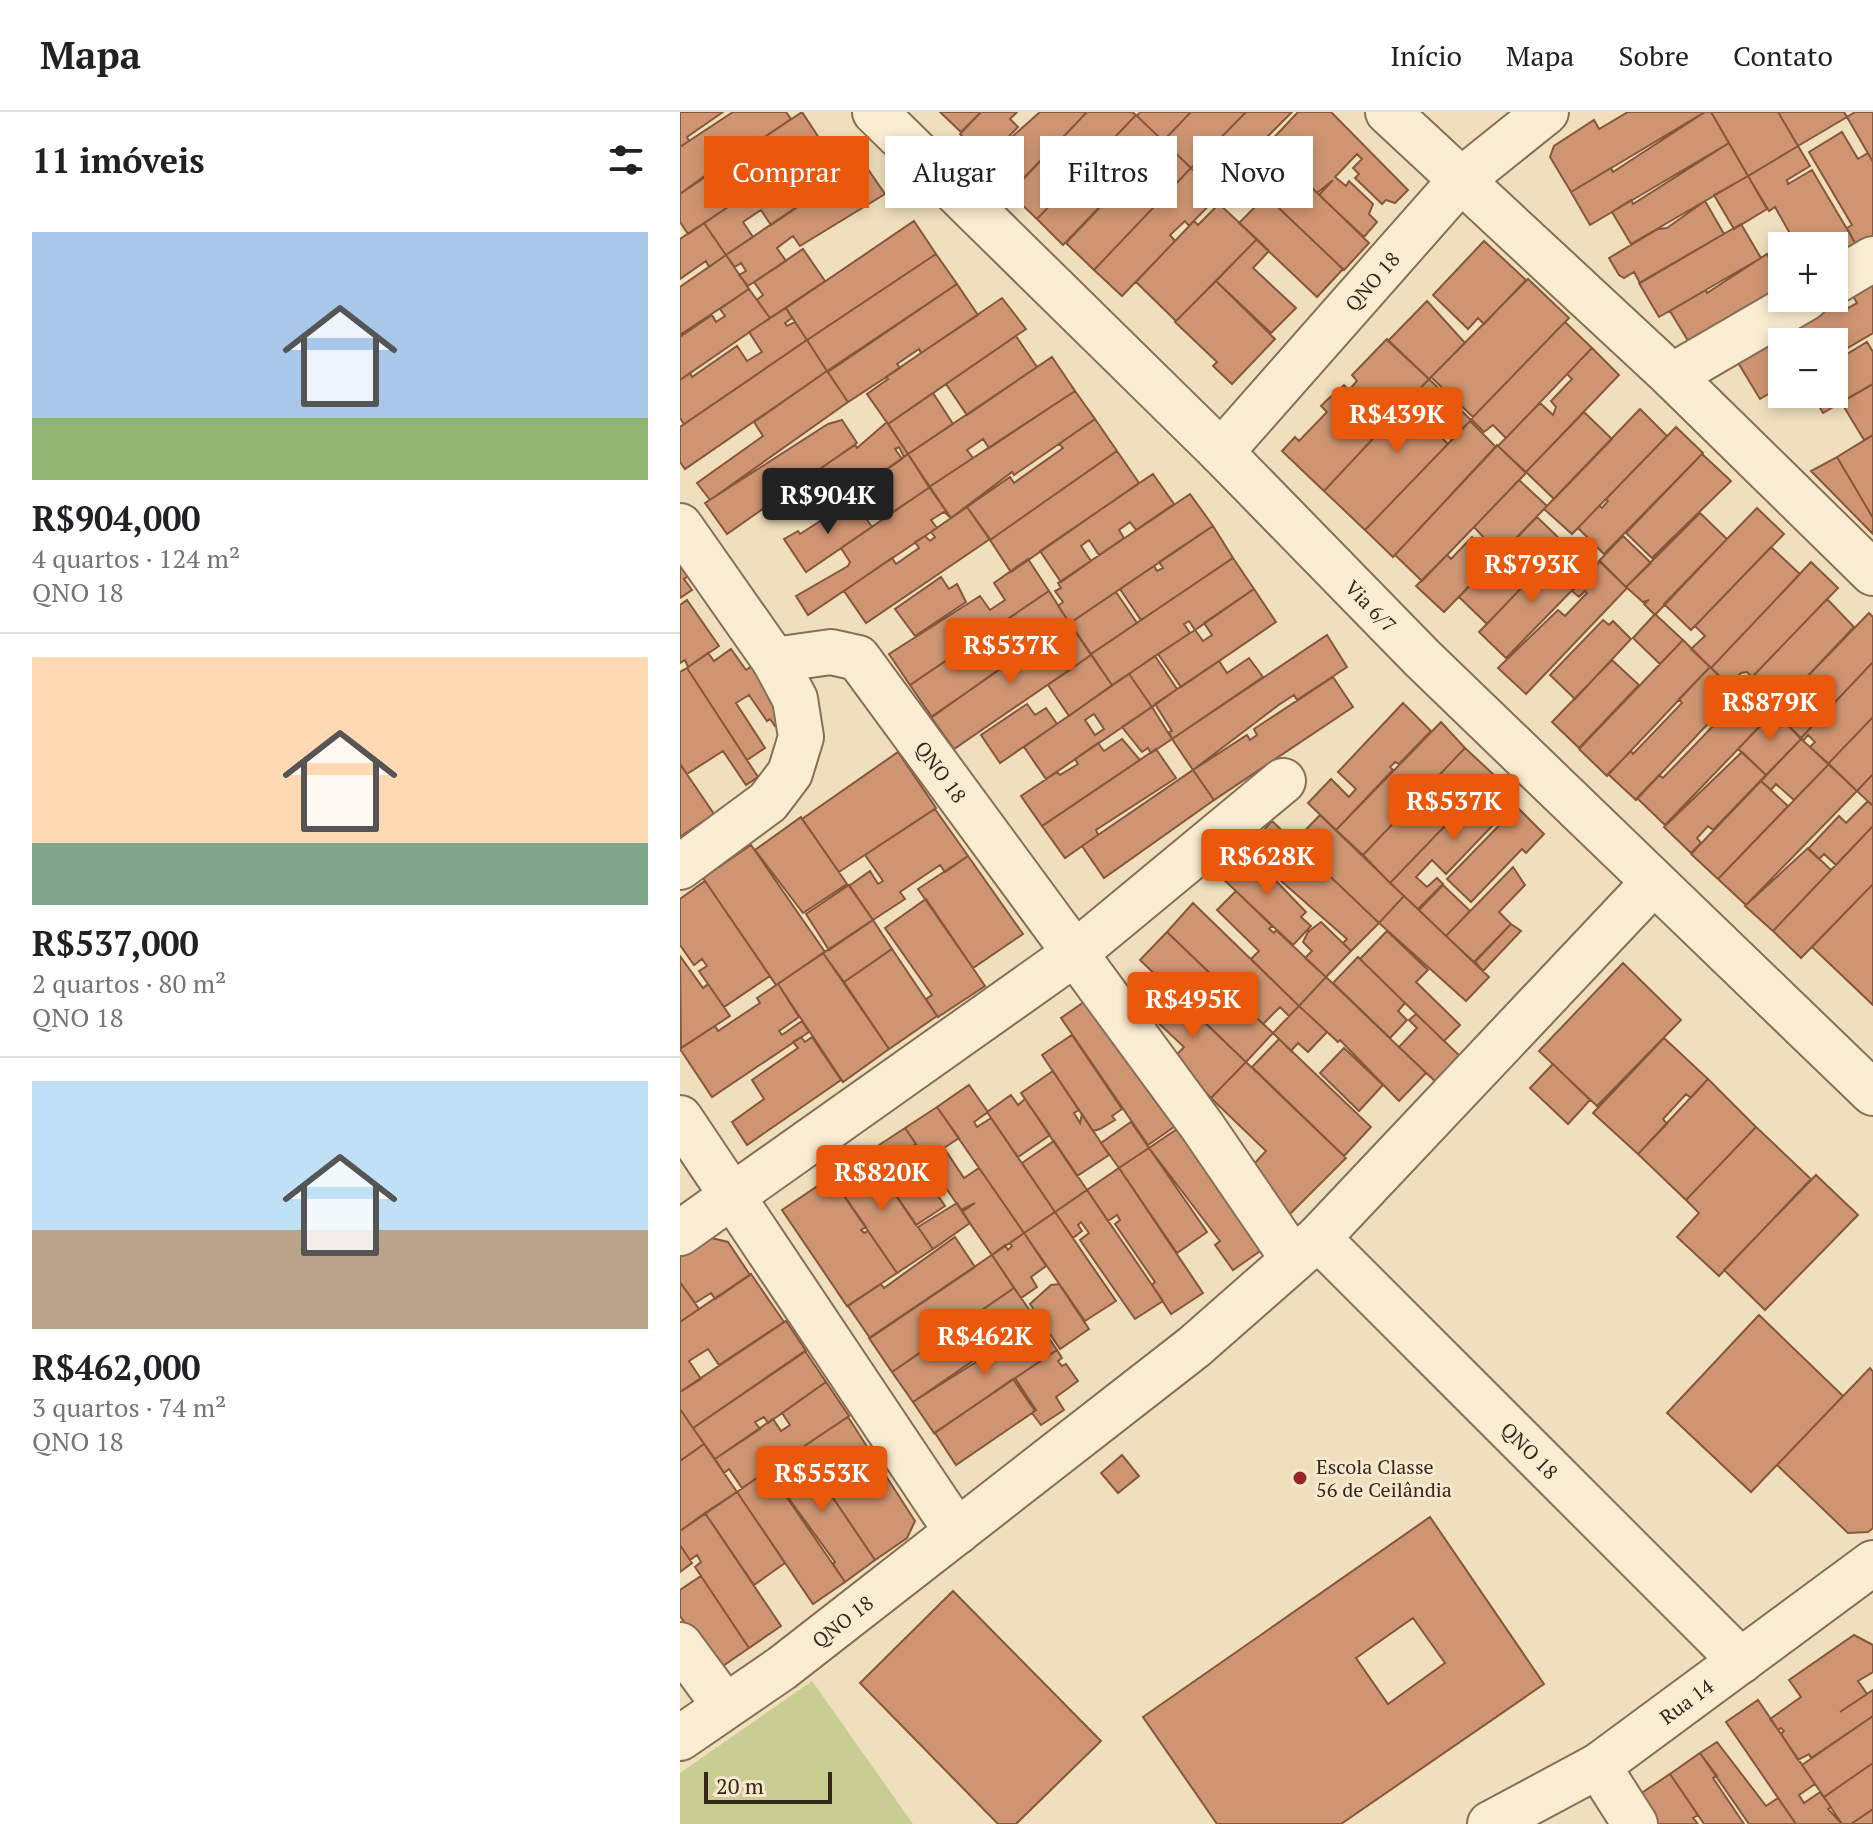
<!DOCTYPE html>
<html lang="pt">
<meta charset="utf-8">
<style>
body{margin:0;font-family:"PT Serif",serif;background:#f6f6f6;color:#202124;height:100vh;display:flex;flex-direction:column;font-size:30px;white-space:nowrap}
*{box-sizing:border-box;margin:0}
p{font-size:26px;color:#757577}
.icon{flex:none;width:44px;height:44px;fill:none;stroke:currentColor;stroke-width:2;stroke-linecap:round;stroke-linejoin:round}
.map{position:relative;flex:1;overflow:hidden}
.side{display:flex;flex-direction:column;background:#fff;width:680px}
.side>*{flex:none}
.hud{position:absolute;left:24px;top:24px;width:760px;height:72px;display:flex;gap:16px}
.fabs{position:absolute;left:1088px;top:120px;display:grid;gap:16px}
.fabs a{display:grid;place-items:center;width:80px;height:80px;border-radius:0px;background:#fff;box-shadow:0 4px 12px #0003;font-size:40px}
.scale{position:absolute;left:24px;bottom:20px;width:128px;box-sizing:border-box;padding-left:8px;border:4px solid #36271b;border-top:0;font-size:22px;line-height:28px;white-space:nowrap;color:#36271b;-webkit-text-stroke:6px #f6e9cd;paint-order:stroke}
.price{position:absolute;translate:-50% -68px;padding:0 18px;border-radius:8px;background:#ea580c;color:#fff;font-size:26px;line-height:52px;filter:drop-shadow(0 2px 4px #0008)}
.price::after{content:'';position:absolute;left:50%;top:48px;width:24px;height:18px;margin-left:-12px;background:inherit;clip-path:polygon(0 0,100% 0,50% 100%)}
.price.selected{background:#222;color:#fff}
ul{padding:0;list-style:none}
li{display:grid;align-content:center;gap:16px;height:424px;padding:0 32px}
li+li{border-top:2px solid #e0e0e0}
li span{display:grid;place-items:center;height:248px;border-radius:0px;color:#555}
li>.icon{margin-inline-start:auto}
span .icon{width:144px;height:144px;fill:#fffc;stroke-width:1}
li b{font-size:34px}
h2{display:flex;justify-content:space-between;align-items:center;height:96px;padding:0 32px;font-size:34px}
.chip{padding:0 28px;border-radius:0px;background:#fff;box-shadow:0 4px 12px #0003;font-size:28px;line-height:72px}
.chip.selected{background:#ea580c;color:#fff}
header{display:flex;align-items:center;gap:48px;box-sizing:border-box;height:112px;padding:0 40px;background:#fff;border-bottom:2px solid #e0e0e0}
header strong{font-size:38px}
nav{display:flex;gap:44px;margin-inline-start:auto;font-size:28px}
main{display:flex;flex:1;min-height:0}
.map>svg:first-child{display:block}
.green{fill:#c8cd91}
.building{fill:#cf9572;stroke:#87573b;stroke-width:2;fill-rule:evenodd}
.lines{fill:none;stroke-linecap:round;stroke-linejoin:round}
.minor-casing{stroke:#876f56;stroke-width:48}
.minor{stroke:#faecd1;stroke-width:44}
.poi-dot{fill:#982429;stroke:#f6e9cd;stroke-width:3}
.labels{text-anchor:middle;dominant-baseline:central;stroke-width:6;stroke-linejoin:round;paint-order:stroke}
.street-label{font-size:20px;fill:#36271b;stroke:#f6e9cd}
.poi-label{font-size:20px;fill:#36271b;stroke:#f6e9cd;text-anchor:start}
</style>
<header>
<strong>Mapa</strong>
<nav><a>Início</a><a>Mapa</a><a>Sobre</a><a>Contato</a></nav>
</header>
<main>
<section class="side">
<h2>11 imóveis<svg class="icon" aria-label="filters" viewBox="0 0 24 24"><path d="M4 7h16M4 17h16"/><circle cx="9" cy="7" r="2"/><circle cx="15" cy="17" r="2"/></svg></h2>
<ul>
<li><span style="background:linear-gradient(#a9c7e8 75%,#8fb573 0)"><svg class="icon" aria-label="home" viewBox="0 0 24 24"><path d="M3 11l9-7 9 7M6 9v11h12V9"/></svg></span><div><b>R$904,000</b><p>4 quartos · 124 m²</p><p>QNO 18</p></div></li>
<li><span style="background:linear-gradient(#ffd9b3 75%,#7fa58c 0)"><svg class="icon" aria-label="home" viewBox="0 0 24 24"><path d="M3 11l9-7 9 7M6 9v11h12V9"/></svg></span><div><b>R$537,000</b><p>2 quartos · 80 m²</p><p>QNO 18</p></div></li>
<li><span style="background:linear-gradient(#bfe0f5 60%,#b9a48a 0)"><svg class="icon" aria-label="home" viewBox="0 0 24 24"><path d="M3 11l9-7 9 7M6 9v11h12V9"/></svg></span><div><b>R$462,000</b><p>3 quartos · 74 m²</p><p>QNO 18</p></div></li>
</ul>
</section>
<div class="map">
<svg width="1193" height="1712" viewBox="0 0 1193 1712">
<rect width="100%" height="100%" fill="#efdfbd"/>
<path class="green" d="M132,1569L233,1712H0V1661Z"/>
<path class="building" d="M0,0H43L7,25L9,29L0,35Z
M53,0H106L111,7L80,28L78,25L0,82V35Z
M122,0L143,32L59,88L55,82L45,90L48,95L8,122L0,110V82Z
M260,0H301L281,20Z
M301,0H337L330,7L338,15L306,48L280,22Z
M360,0H407L335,75L306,48Z
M407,0H452L456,3L357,107L330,81Z
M460,0H511L483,29L457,4Z
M511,0H566L511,56L483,29Z
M566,0H612L566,46L570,50L553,68L525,42Z
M618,0H651L728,78L715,91L706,88L702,92L675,66L679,62L673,56L682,47L677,42L655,65L666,74L669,69L693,92L689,102L697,110L684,125L639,83L653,68L637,81L587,33Z
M948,0H1025L891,80L870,45L874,34L914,8L919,17Z
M1025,0H1031L1049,31L910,113L891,80L931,56L933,60Z
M1031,0H1098L1118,34L1068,64Z
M1098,0H1164L1167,5L1118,34Z
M1175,0H1193V50L1167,5Z
M456,3L483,29L383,133L357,107Z
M1162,20L1178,47L1188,41L1193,50V124L1176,133L1167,116L1172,113L1129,40Z
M483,29L511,56L414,158L386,131Z
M1049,31L1068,64L951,132L932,100L951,88L953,92Z
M143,32L166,62L91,113L81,98L63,110L73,125L46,143L24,111Z
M1118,34L1130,54L1107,68L1108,72L1132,58L1177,134L1154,147V134H1117L1095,95L1089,99L1068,64Z
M593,38L689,131L664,158L561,60L579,42L584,47Z
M183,50L205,82L120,134L113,124L97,136L106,149L68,174L59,163L66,159L61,151L55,155L46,143Z
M511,56L539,83L509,114L505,109L490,123L495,129L442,184L414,158Z
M1068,64L1087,97L1054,117L1034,83Z
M586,84L663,157L637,185L559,111Z
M1025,89L1044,122L960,171L954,160L944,166L939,163L929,146L978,117L987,116Z
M539,92L577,127L496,209L456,170L514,109L518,113Z
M234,109L256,142L127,228L106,196Z
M24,111L46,143L29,155L26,149L0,167V127Z
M1061,112L1081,146L979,205L959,171Z
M577,127L589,139L573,156L616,196L591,221L536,169Z
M804,129L846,168L804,212L798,206L788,217L753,183Z
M123,137L145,169L90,206L77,188L83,183L74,170Z
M256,142L277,172L147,259L127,228Z
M1087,142L1102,168V177L1010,232L990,199L1026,178L1027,181Z
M46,143L69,177L0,223V175Z
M848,167L889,206L793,305L751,265Z
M1193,167V221L1154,244V230H1102V274L1080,287L1054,244ZM1172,182L1177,191L1168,196L1163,186Z
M536,169L595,227L552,272L533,254L537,250L495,210Z
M277,172L298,203L241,241L239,237L217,252L220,256L168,290L148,260Z
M69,177L90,206L0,268V225L32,203L36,210L45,204L40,197Z
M322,186L346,217L208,312L187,282L208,267L206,265Z
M747,189L785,231L749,267L708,229Z
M106,196L112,206L105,211L107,214L115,210L127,228L4,312L0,306V268L10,261L12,265L57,234L67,249L82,240L69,220Z
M885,210L912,236L826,326L813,313L804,320L791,307Z
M336,224L357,255L287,303L266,272Z
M707,227L749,267L644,379L602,339L615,325L619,329L647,300L641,294L646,289L664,273L669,278L677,269L672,263Z
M127,228L147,259L5,357L0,350V315Z
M1187,230L1193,240V272L1143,301L1132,282H1154V250Z
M912,236L939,263L846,360L818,334L860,291L873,303L876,295L871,289L892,267L887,262Z
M372,245L395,279L309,336L303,327L287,338L293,346L249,375L228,342Z
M147,259L168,290L30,388L17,371L83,324L74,310Z
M749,267L791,308L772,328L760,316L756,320L768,332L685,418L644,379Z
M1193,272V323L1184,328L1161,290Z
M395,279L415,307L334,363L332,360L271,406L249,375Z
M253,281L273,312L228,342L208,312Z
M960,297L987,324L892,422L864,397Z
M904,300L932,327L874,387L846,360Z
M415,307L437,339L310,428L287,395L330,365L334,371L383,336L379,332Z
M162,308L177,331L47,422L25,391L148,312Z
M790,309L816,335L713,445L685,418Z
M207,310L228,342L224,345L219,335L215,337L222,347L140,403L119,371L175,333L177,336Z
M996,315L1023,341L924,442L898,416L919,394L922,396L928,389L926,387Z
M1193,323V406L1157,345Z
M817,333L846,361L742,469L715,443Z
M437,339L459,371L331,460L310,428Z
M228,342L250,375L201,408L180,376Z
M1022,342L1051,369L972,446L946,421Z
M1157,345L1193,406V422L1131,359Z
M473,362L494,392L456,418L450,410L439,418L444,426L419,443L409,428L401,434L411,449L381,470L360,439Z
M839,368L867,394L764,500L736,474L767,443L771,447L792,425L800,434L806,428L794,415Z
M250,375L271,406L264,400L251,408L257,416L251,420L128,503L116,484L168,454L170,450L161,436Z
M510,382L533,414L390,511L378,494L383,490L375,479L381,476L378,471Z
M173,388L192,415L126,460L104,427L118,419L120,422Z
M287,395L310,427L186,511L164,479L212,446L216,452L239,436L235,430L245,424L250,429L255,425L251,420Z
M1077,396L1104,422L1011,518L984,492Z
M1020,401L1047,427L975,503L964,492L969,488L963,490L946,475Z
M857,405L884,431L807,512L779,485L823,439L830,445L833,441L827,436Z
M533,414L553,446L461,508L440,477L474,454L477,459L483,456L479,450Z
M943,424L971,451L946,475L919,449Z
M1091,435L1120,462L1031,556L1011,537L1025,524L1015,514Z
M877,438L905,465L826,546L799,520L848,469L856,476L862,470L854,462Z
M0,444L11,462L4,467L12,478L0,486Z
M553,446L574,477L515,518L509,509L504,512L510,521L432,573L411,542Z
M348,447L369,479L230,573L209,542L300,484L310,498L325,488L314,471Z
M920,449L947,476L846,582L818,556L878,498L885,504L907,481L905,479L899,485L892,479Z
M1131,450L1158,476L1072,565L1067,560L1061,561L1057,565L1061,568L1053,576L1031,556Z
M261,465L269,477L277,472L286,490L235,524L215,497Z
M574,477L596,510L501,575L478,542L515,518L523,529L532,523L524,511Z
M369,479L388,509L342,540L339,535L317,550L321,556L252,605L230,573Z
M436,480L457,511L411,542L390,511Z
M1147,487L1174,515L1086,608L1057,581Z
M7,488L39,534L8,555L5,548L0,551V493Z
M1189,501L1193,505V550L1121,626L1094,599Z
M975,502L1003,528L980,552L953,526Z
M923,508L929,513L933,509L951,527L895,587L870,563Z
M389,510L411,543L274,637L251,605Z
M647,523L667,555L617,588L614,583L600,592L513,658L492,627Z
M1003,528L1030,555L927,664L899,637Z
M51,537L66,558L72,554L106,606L95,614L90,607L87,609L69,583L56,591L85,636L67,648L7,556L28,541L34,549Z
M411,543L432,573L389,604L368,573Z
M475,544L497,577L472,595L449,562Z
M569,546L583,565L492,627L489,620L492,619L475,592L539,549L547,561Z
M932,548L959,573L899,636L872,610Z
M1193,550V605L1148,652L1130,635L1135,630L1128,623L1124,628L1121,626Z
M1030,555L1057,581L956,688L928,662L951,639L953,642L1002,591L999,587Z
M7,556L78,665L66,673L43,639L7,662L0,652V560Z
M449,562L472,595L366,667L344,635ZM414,602L424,617L415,623L405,608Z
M653,565L673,595L534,688L513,658L567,623L570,628L577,623L574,617Z
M1057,581L1086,608L985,713L957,686L979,663L983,666L1035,612L1032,608Z
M723,591L751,619L719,652L715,650L710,655L713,658L656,718L628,691L651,667L669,685L676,677L658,660Z
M347,592L355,603L366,596L377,612L320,651L301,623Z
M472,595L492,627L471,641L468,636L462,640L442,615Z
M1094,599L1121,627L1086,663L1058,637Z
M1193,605V662L1177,679L1148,652Z
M761,610L785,636L683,743L656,718Z
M442,627L460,648L362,714L341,684L377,660L380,663L398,652L395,647L418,631L424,639Z
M1121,627L1149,652L1114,688L1096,672L1091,678L1081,669Z
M785,636L814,663L710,771L683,743Z
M476,637L496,666L416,718L418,723L385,746L362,714Z
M218,640L256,696L159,760L122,707Z
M1062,640L1086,663L1033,718L1028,714L1017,726L1021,731L1011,741L984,715Z
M0,652L34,702L0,725Z
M1149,652L1177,679L1066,793L1038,767Z
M513,658L534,688L424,766L402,734Z
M1193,662V694L1177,679Z
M809,668L837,695L818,714L815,711L766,762L752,748L736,765L747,775L757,766L763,772L738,797L710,771Z
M1081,669L1108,694L1038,767L1011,742Z
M1188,689L1193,694V714L1156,753L1144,742L1139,747L1128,737L1159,704L1166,711Z
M837,695L864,722L846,741L842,737L791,790L767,767Z
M255,697L288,744L265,760L260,753L220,780L225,787L193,808L169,774L190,759L198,772L203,769L185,743Z
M640,703L724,784L699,811L614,730Z
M121,705L167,772L123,801L75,738Z
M592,709L699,811L671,839L663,831L667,827L566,738Z
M1193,714V772L1121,846L1093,819Z
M71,733L145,840L96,873L23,766Z
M1128,736L1151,758L1093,819L1065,794Z
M566,738L626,800L621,805L631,814L613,833L540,764Z
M288,744L343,822L293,856L238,777Z
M833,755L845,773L819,800L831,812L794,850L766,824Z
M25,769L90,864L44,895L19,859L27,854L22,847L14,853L0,833V787Z
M1193,772V893L1132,835Z
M169,773L193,808L149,838L126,802Z
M763,773L790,799L766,824L739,798Z
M556,779L592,814L589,817L594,821L596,818L646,865L619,894L571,847L579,839L537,798Z
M724,784L809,865L786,889L699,811Z
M246,787L305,874L258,905L246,887L252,883L205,816Z
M513,791L619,894L609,904L600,895L583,912L487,820Z
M193,808L212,837L164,870L143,841Z
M641,810L671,839L646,865L625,846L632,839L623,830L628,820Z
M831,812L841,819L803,859L795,850Z
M707,819L748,858L736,870L780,913L764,929L680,847Z
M487,820L540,871L537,874L543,879L545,876L593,921L566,950L525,911L532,903L526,897L519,905L460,848Z
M212,837L257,904L209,937L164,870Z
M143,841L209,937L163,970L98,872Z
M0,844L23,876L28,872L50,904L1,936Z
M678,845L725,891L718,899L727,908L710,926L653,871Z
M943,851L1001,908L917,994L859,939Z
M646,865L746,961L719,989L660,928L658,930L619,894Z
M482,869L566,950L531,986L494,946L504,935L458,892Z
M98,872L119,905L99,919L102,923L122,909L129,920L32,985L0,937L35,914L38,919L80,891L77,886Z
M414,883L501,1010L468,1033L381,906Z
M619,894L647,920L628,940L618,931L611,939L593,921Z
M736,902L782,946L758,972L719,935L737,916L729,908Z
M392,923L442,997L432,1004L435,1008L420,1017L413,1019L362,943Z
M121,925L125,930L132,925L161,968L67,1033L52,1010L84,987L72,968L118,936L113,930Z
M984,926L1028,967L1011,986L1006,982L983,1007L987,1012L958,1042L913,1001Z
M599,927L691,1015L664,1044L572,955Z
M664,936L703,973L679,999L640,961Z
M566,950L666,1046L609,1103L572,1054L586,1039L531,986Z
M873,952L910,988L888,1012L850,976Z
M373,959L399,998L394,1001L400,1011L402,1002L429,1043L397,1064L341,981Z
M1028,967L1076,1015L1006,1088L958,1042Z
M289,973L308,1000L294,1010L297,1015L311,1006L375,1100L344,1121L257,995Z
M331,983L338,993L345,987L370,1023L338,1045L307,1000Z
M257,995L279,1026L264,1036L284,1066L299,1056L344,1121L312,1143L282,1100L295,1091L281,1098L225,1016Z
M451,1010L469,1036L439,1056L421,1031Z
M503,1013L586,1135L553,1158L535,1133L540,1129L469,1036Z
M1076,1015L1131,1067L1039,1164L997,1125L1019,1101L1006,1088Z
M225,1016L236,1032L227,1038L265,1094L236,1113L187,1041Z
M374,1029L407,1078L375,1100L342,1051Z
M469,1036L527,1120L497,1141L439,1056Z
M187,1041L253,1137L217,1161L151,1065Z
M439,1056L523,1181L491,1202L472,1173L475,1170L435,1112L440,1108L437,1103L428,1109L407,1078Z
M1136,1063L1178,1103L1085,1198L1044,1158Z
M151,1065L186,1115L181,1118L184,1121L188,1119L217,1161L167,1194L102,1098Z
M407,1078L483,1189L455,1207L400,1128L409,1121L401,1110L398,1113L402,1119L393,1126L375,1100Z
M277,1091L290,1111L253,1137L238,1115Z
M375,1100L436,1189L405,1209L344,1121Z
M344,1121L366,1154L351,1165L357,1175L341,1186L312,1143L325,1133L328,1138L332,1134L330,1131Z
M23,1124L48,1130L70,1163L35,1187L31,1181L15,1191L0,1170V1140Z
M275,1125L295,1155L190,1226L168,1194L201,1172L204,1176Z
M312,1143L334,1176L212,1260L189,1226Z
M71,1162L104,1210L39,1253L28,1237L9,1249L21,1267L0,1280V1210Z
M0,1170L19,1197L0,1210Z
M379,1172L409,1217L380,1237L350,1192L371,1173Z
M334,1176L355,1206L233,1290L212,1260Z
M1079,1203L1163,1284L1071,1380L987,1301Z
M355,1206L377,1238L254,1321L233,1290L315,1238L322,1247L339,1234L337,1231L328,1236L323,1228Z
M106,1209L126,1239L13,1316L0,1297V1280Z
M377,1238L382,1246L378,1249L382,1254L386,1252L398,1269L376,1285L384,1298L361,1313L352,1301L356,1298L335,1266Z
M125,1239L146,1270L88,1311L84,1305L75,1310L80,1317L35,1347L13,1316Z
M1190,1256L1193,1260V1416L1188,1420L1168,1421L1097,1353Z
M333,1267L355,1299L276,1353L255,1321Z
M146,1270L169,1304L62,1376L49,1357L44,1361L35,1347L93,1307L101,1319L110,1313L102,1301Z
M0,1297L24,1332L0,1349Z
M168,1305L235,1409L227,1426L195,1448L120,1337Z
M24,1332L57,1380L0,1419V1349Z
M120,1337L195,1448L165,1470L153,1452L155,1450L88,1358Z
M442,1343L459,1364L438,1381L421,1361Z
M88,1358L165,1470L133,1492L57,1380Z
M57,1380L105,1451L74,1473L25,1401Z
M25,1401L101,1514L69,1536L15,1455L21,1450L17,1443L10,1448L0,1433V1419Z
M750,1405L864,1572L661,1712H537L463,1605ZM733,1506L765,1551L708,1592L676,1546Z
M0,1433L12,1451L0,1460Z
M21,1464L69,1536L37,1558L0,1504V1478Z
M273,1479L421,1629L336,1712H318L180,1571Z
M1174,1523L1193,1533V1560L1178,1569L1187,1582L1160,1600L1193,1578V1604L1131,1646L1129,1642L1118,1648L1101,1622L1104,1619L1101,1616L1098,1618L1090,1607L1121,1585L1109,1568Z
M1078,1588L1135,1672L1119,1683L1124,1691L1140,1680L1151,1695L1148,1697L1162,1712H1116L1046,1610Z
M1193,1604V1651L1144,1685L1122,1653Z
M1037,1630L1086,1694L1098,1686L1116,1712H1069L1020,1641Z
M1020,1641L1037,1664L1033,1666L1064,1712H1024L990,1662Z
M1193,1651V1697L1171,1712H1162L1144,1685Z
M990,1662L1018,1703L1013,1706L1018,1712H975L957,1684Z
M1193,1697V1712H1171Z"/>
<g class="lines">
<defs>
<g id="minor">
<path id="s1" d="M195,0L541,340L742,546L1193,981"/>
<path d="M708,0L992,264L1193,461"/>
<path d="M1154,170L1193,147"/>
<path d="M992,264L1126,186"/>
<path id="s2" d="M541,340L780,69L866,0"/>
<path d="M0,414L94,548L115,587L121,625L110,661L88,690L0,755"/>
<path id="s3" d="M94,548L151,540L178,546L522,1014L613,1147"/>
<path d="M0,1006L277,1420"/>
<path d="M0,1121L394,842L603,669"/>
<path id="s4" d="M638,1126L1061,1549"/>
<path d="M0,1533L45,1594"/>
<path id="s5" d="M0,1626L102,1556L514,1235L638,1126L973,771"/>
<path d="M918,1654L955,1712"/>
<path id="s6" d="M810,1712L918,1654L1193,1451"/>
</g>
</defs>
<use href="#minor" class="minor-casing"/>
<use href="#minor" class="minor"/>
</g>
<circle class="poi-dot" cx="620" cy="1366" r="8"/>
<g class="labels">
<g class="street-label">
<text stroke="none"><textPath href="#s2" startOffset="228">QNO 18</textPath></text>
<text stroke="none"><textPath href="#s1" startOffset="700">Via 6/7</textPath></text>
<text stroke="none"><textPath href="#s3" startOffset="226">QNO 18</textPath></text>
<text stroke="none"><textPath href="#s4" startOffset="300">QNO 18</textPath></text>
<text stroke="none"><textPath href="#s5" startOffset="200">QNO 18</textPath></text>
<text stroke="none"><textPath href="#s6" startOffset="232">Rua 14</textPath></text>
</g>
<g class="poi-label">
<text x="636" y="1354">Escola Classe<tspan x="636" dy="23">56 de Ceilândia</tspan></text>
</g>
</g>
</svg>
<div class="fabs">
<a>+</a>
<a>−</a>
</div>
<div class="scale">20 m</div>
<b class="price" style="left:717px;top:343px">R$439K</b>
<b class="price selected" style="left:148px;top:424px">R$904K</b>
<b class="price" style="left:852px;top:493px">R$793K</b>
<b class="price" style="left:331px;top:574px">R$537K</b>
<b class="price" style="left:1090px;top:631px">R$879K</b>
<b class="price" style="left:774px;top:730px">R$537K</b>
<b class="price" style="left:587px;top:785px">R$628K</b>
<b class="price" style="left:513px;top:928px">R$495K</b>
<b class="price" style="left:202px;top:1101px">R$820K</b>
<b class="price" style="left:305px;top:1265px">R$462K</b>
<b class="price" style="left:142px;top:1402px">R$553K</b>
<div class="hud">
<a class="chip selected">Comprar</a>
<a class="chip">Alugar</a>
<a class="chip">Filtros</a>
<a class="chip">Novo</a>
</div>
</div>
</main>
